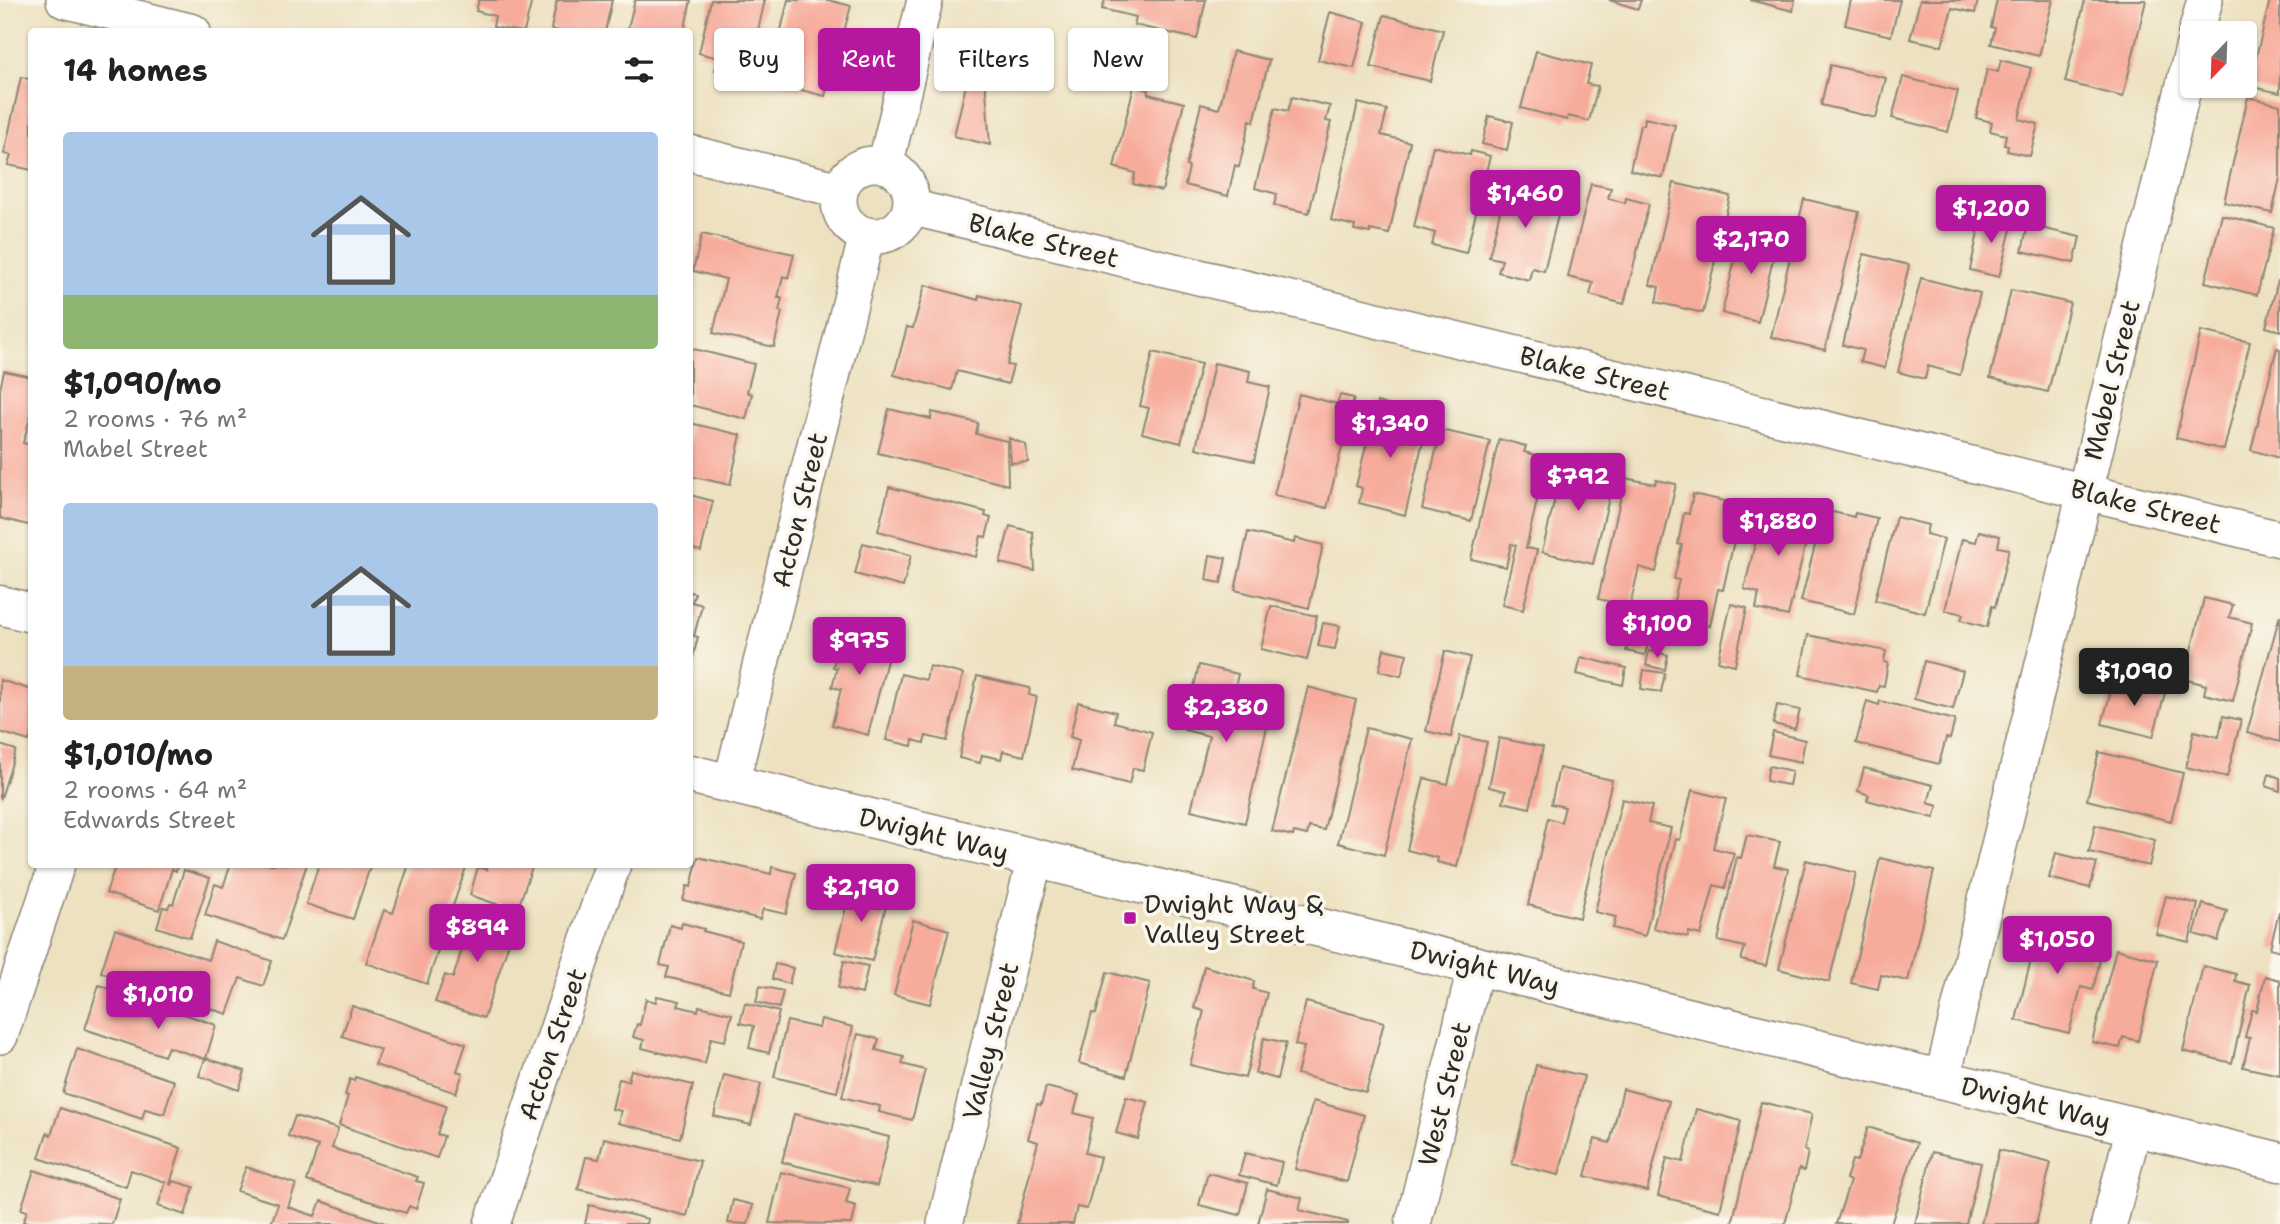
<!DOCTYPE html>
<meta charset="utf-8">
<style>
body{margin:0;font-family:"Shantell Sans",sans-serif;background:#f6f6f6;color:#222;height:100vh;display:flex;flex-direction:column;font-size:26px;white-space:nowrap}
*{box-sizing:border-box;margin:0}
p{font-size:23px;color:#767676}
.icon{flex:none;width:38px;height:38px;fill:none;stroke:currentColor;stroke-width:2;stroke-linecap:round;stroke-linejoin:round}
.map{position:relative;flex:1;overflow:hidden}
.side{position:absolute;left:28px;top:28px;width:665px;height:840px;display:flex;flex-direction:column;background:#fff;border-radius:7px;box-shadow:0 2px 5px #0004}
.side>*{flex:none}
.hud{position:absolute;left:714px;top:28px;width:665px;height:63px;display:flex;gap:14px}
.needle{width:46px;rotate:203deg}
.buttons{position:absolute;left:2180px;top:21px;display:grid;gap:14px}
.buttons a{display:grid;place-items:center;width:77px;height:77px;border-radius:7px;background:#fff;box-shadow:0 2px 5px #0004;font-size:35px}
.price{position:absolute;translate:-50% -60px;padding:0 16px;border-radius:7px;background:#b5179e;color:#fff;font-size:23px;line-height:46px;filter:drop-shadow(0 2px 4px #0008)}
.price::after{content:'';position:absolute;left:50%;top:42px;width:21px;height:16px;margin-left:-10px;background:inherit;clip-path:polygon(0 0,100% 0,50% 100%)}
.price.active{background:#222;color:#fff}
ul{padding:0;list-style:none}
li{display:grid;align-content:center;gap:14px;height:371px;padding:0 35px}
li span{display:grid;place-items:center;height:217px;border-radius:7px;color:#555}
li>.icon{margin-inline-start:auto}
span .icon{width:126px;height:126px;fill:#fffc;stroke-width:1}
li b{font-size:30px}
h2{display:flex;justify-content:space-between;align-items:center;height:84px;padding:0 35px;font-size:30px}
.pill{padding:0 24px;border-radius:7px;background:#fff;box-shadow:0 2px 5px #0004;font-size:24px;line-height:63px}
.pill.active{background:#b5179e;color:#fff}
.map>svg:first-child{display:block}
.building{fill:#f7ac9b}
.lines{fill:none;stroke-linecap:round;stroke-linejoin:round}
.street-casing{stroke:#8c8676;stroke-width:38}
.secondary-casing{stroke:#8c8676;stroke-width:41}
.street{stroke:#fff;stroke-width:35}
.secondary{stroke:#fff;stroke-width:38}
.poi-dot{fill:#b5179e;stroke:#fbf7ec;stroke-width:2.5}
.labels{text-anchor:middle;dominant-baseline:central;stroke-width:7;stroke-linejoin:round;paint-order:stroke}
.street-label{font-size:26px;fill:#2b2b2b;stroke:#fbf7ec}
.poi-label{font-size:26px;fill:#2b2b2b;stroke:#fbf7ec;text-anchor:start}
</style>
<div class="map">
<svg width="2280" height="1224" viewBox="0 0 2280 1224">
<rect width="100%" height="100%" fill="#fbf7ec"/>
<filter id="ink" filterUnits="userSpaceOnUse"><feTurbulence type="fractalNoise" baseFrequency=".0143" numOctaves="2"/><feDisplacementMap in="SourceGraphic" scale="14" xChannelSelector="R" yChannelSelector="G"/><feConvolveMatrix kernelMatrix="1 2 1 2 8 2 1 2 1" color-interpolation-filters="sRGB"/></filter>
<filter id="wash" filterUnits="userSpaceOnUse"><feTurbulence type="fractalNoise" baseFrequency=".00686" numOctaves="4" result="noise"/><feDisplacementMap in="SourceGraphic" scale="28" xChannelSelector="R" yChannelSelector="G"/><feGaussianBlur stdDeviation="1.57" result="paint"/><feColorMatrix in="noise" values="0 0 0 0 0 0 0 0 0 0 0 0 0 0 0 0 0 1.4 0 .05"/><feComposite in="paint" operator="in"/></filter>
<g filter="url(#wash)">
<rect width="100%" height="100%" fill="#ede1c0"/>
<g id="blocks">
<path class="building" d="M479,0H532L524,32L493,27L495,16L476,11Z
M557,0H612L605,32H563L551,29Z
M635,0H691L684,32H627Z
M711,0H765L747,78L715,70L718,58L699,53Z
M788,0H828L851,6L843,35L836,34L825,75L830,76L825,96L769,82Z
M1105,0H1206L1197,39L1134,25L1136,17L1102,9Z
M1609,0H1641L1638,9Z
M1750,0H1795L1793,11Z
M1851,0H1900L1891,36L1845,25Z
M1920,0H1978L1975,13L1952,8L1942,46L1910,39Z
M1997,0H2053L2039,56L1991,44L1995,28L1991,27Z
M2085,0H2146L2123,97L2065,82Z
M2270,0L2280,2V93L2249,86Z
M1330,12L1366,22L1354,68L1318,60Z
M1384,15L1443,30L1430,81L1371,67Z
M975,47L983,49L990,145L954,136Z
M1233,51L1269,60L1254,122L1250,120L1239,167L1235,165L1228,196L1185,185L1189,167L1186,166L1201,104L1219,109Z
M1536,51L1591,65L1586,84L1598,86L1589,121L1568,116L1567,120L1521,108Z
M2001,60L2031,68L2019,119L2038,124L2030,156L2007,151L2008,146L2004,145L2006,135L1990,131L1992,122L1976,118L1987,69L1998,72Z
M1830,65L1886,78L1876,118L1821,105Z
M21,77L32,80V170L8,165L11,155L4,154Z
M1903,77L1958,91L1948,132L1892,118Z
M1134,86L1149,90L1148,94L1184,103L1162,191L1133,184L1135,173L1114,167Z
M1292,97L1330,106L1326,121L1331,122L1309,213L1274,205L1277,194L1255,188L1275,108L1288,111Z
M2248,97L2280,105V178L2272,213L2224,202Z
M1358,103L1387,110L1381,135L1410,142L1389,234L1370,230V233L1354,230L1355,226L1331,220Z
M1489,116L1513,122L1507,150L1482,144Z
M1645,118L1675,125L1663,178L1630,170L1640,125H1644Z
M1433,146L1470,155L1471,151L1490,156L1466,253L1432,245L1435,233L1414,227Z
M1507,182L1563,196L1544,271L1532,268L1529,280L1498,272L1502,260L1489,257Z
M1674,183L1730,196L1703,313L1656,302L1659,287L1650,285Z
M1591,184L1611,188L1608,198L1625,203L1626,198L1649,204L1624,304L1590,295L1593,283L1568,277Z
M1804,199L1859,212L1825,350L1771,337Z
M1982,214L2013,221L1999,277L1970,270Z
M2222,215L2274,228L2257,295L2205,282Z
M2028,225L2080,237L2074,263L2022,251Z
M1756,228L1779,234L1758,322L1722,313L1740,239L1753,242Z
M702,234L794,254L788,278L783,276L778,298H782L779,311L782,312L774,347L713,333L726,279L693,271Z
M1864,254L1909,265L1885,368L1860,362L1863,350L1843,345Z
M1921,278L1980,293L1960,375L1928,366L1925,379L1898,372Z
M2278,281H2280V331L2266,327Z
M925,285L978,300L979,295L1022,306L1007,365L1013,366L1008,384L957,371L952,390L894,375L907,327L913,328Z
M2011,290L2070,303L2048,392L1990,378Z
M2201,331L2250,342L2224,450L2176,438Z
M690,348L754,364L747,392L752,394L746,419L690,405Z
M2277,348L2280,349L2279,458L2251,450Z
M1153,352L1201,364L1181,443L1142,433L1149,408L1140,406Z
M1214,363L1250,371L1248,382L1270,387L1254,461L1196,448Z
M4,371L32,377V411L23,443L32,445V526L0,518V389Z
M1299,394L1337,404L1340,395L1354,398L1327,508L1274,495Z
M1377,402L1406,410L1404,419L1427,425L1405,515L1359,503L1362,488L1356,486Z
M889,409L931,419L932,412L978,423L976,434L1007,441L1008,485L878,453Z
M690,423L741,435L730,485L690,476Z
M1441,430L1490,441L1471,521L1422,509Z
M1009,438L1026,445L1028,462L1011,463Z
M1499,439L1526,446L1524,452L1547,458L1526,548L1537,550L1523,610L1502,605L1516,545L1511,544L1506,567L1471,559Z
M1565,457L1586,462L1585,470L1614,477L1593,564L1542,552Z
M1625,478L1655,484L1656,480L1676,484L1656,572L1639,567L1630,606L1598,599Z
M889,487L986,512L985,516L991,518L986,537L981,536L976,557L878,531Z
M1693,494L1742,505L1723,590L1718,589L1710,626L1670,617L1679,580L1674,579L1682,545L1678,544L1684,513L1689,514Z
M690,495L713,501L701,551L690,548Z
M1779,506L1813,514L1788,616L1756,609L1759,593L1744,589L1764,508L1778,511Z
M1824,510L1854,517L1855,513L1877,518L1854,614L1801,601Z
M1896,517L1928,525L1926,534L1944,539L1925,613L1875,600Z
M1010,526L1033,532L1035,571L1000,563Z
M1979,531L2000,536L1998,547L2009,549L1995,607L1992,606L1987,627L1961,620L1963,614L1945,610L1962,539L1976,542Z
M1248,532L1294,543L1295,538L1323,545L1309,608L1235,590Z
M863,543L911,555L903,587L855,574Z
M1210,555L1226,558L1221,583L1206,580Z
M690,592L695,593L692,602L702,605L694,636L698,637L692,661H690Z
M2204,598L2233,605L2229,617L2252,623L2233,701L2204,694L2206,685L2184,679Z
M1731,604L1747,608L1735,665L1718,661Z
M1271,606L1317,616L1307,660L1261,649Z
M1636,611L1655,616L1645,655L1626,651Z
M2280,615V742L2247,733Z
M1323,623L1340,626L1335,649L1318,646Z
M843,625L893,637L868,735L832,725L841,689L832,687L837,668L833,667Z
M1808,635L1886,651L1884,662L1888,663L1884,686L1879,685L1877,692L1800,675Z
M1384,649L1407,654L1401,676L1379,671Z
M1445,651L1470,657L1451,737L1426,731Z
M1649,651L1668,655L1665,670L1646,665Z
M1581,657L1626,668L1623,685L1577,674Z
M1924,661L1963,671L1953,709L1914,699Z
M1199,665L1238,674L1233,696L1272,705L1245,823L1191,810L1209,736L1184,730Z
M929,666L963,674L947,741L926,736L924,743L913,740L912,746L886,740L901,674L926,680Z
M1644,670L1665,673L1661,692L1641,689Z
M977,676L1030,688L1029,695L1037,697L1024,756L1003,751L1001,759L982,755L980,763L959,758Z
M0,680L32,690V732L29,741L0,732Z
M2114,680L2165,693L2153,737L2102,724Z
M1308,687L1356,700L1324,830L1309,827L1307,835L1294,832L1293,836L1272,831Z
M1867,701L1879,705L1880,701L1955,720L1950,739L1946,738L1939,764L1856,743Z
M1078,702L1116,712L1114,722L1152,732L1143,770L1133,768L1129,784L1072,770L1079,740L1070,737Z
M1777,705L1800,710L1795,729L1773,724Z
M2223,716L2241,720L2227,777L2186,767L2194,731L2219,737Z
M1366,728L1412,739L1384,855L1338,843Z
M1773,732L1805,740L1801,762L1768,755Z
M1460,736L1487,742L1457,867L1437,862L1438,858L1407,850L1424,778L1448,784Z
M1499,738L1543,747L1530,808L1503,802L1506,791L1489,787Z
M0,745L16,750L1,798L0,797Z
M2099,752L2183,773L2171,821L2087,800Z
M1769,766L1792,771L1789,785L1766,781Z
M1559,768L1612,780L1579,918L1528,905L1548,818L1561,822L1565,807L1551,804Z
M1864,768L1933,785L1928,803L1938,806L1934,818L1867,800L1869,795L1858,791Z
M2269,774L2280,778V791L2266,786Z
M1692,790L1726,799L1713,848L1734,853L1725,888L1714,885L1701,935L1689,932L1688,937L1653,928L1676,839L1680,840Z
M1622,799L1652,806L1648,823L1671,828L1645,936L1613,928L1616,917L1595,912Z
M2095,825L2155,840L2149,866L2089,852Z
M1747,835L1780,842L1774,866L1788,869L1766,966L1741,960L1745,947L1718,941L1737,857L1741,858Z
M2056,853L2097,863L2090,888L2049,878Z
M698,857L771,874L772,867L796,873L786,914L763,909L760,919L683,900L687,886L691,887Z
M1880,858L1934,871L1908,981L1881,975L1878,989L1851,983Z
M1806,860L1856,873L1829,982L1779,969Z
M116,864H178L176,871L172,869L159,910L106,893Z
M231,864H307L282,940L205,915L215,884L223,887Z
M319,864H371L353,919L306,904Z
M409,864H467L427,984L366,963L384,910L393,913Z
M488,864H533L517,911L470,895L478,867L487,870Z
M184,870L210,878L190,938L157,927L163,907L168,908L170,903L173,904Z
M852,883L870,887L867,896L887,902L872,961L835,952Z
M2166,896L2198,904L2189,942L2156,934Z
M2203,904L2227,911L2218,941L2194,934Z
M466,908L515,924L484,1018L435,1002L445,975L453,978L466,937L458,934Z
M2279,912H2280V951L2270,948Z
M2041,919L2095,933L2088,957L2100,960L2093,990L2081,987L2069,1033L2016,1020Z
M913,920L949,930L930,1004L894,995Z
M682,923L704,929L703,931L741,941L729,992L666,977L669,967L660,965L670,925L681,928Z
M115,929L208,960L214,941L272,961L263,986L240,978L227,1014L101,972Z
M2116,949L2158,960L2138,1041L2123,1037L2120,1048L2092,1042Z
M844,961L868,966L862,994L838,988Z
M775,964L793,968L789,984L772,979Z
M1204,966L1254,981L1253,989L1267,993L1245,1078L1190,1065L1204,1011L1194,1008Z
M2203,966L2236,974L2235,981L2250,985L2232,1063L2183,1051Z
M1107,972L1150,983L1126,1076L1079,1063L1092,1013L1096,1014Z
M2265,976L2280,980V1075L2243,1067L2250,1038L2245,1037L2252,1010L2257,1011Z
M99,985L216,1025L206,1058L245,1071L239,1090L199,1076L205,1059L168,1047L164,1056L85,1029Z
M760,986L783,991L779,1008L756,1002Z
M657,996L680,1001L678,1006L698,1011L699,1006L732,1014L725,1041L711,1038L705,1064L642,1048L644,1040L633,1037L637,1024L640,1025L646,999L656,1002Z
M1306,1002L1384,1022L1366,1092L1297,1074L1304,1047L1295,1045Z
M745,1003L779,1012L769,1053L749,1048L754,1026L740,1023Z
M352,1006L466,1044L457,1071L463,1073L456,1093L375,1065L381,1050L342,1036Z
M821,1019L853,1027L837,1092L774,1077L787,1021L819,1028Z
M858,1034L879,1039L876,1050L904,1057L902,1064L925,1070L912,1120L879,1112L880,1106L842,1097Z
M1264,1038L1286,1043L1277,1079L1255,1073Z
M77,1049L174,1081L164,1114L145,1109L142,1119L63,1093Z
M1536,1065L1584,1076L1559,1175L1512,1164Z
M631,1070L693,1085L680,1138L618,1123L621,1111L612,1109L619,1079L628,1081Z
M724,1075L761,1084L751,1125L714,1116Z
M355,1077L446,1106L437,1134L444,1136L437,1158L339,1125L348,1096L345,1095L350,1079L354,1081Z
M1046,1087L1079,1095L1074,1113L1093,1118L1085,1153L1100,1157L1087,1209L1077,1207L1073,1224H1017L1038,1142L1028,1139L1037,1104L1041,1105Z
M1623,1089L1669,1101L1647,1191L1585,1176L1595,1139L1610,1143Z
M1126,1097L1148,1102L1138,1139L1116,1133Z
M1313,1101L1364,1115L1347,1182L1295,1169Z
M1761,1102L1812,1114L1804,1150L1808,1152L1804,1171L1799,1169L1785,1224H1732Z
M60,1108L181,1148L170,1184L172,1185L173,1181L194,1187L185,1215L158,1206L166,1182L131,1170L126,1187L39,1158L47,1133L51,1135Z
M1696,1109L1741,1121L1720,1211L1658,1196L1667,1158L1683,1162Z
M794,1114L889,1137L877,1186L782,1162Z
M295,1116L338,1129L332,1148L418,1177L416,1181L424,1183L416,1209L409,1206L406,1213L307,1181L318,1146L288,1136Z
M1868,1127L1917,1143L1891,1224H1836L1850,1181L1846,1179L1852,1160L1857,1161Z
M604,1138L700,1161L687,1216L578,1189L586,1157L599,1159Z
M1999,1150L2051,1163L2036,1224H1981Z
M1932,1152L1981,1163L1966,1224H1915Z
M1245,1153L1282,1162L1277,1185L1239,1175Z
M246,1167L296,1184L288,1207L315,1216L321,1201L388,1224H271L278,1204L237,1191Z
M34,1170L120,1199L112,1224L23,1222L27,1211L21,1209Z
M781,1172L850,1188L846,1203L856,1206L852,1224L769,1223Z
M1208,1173L1248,1183L1240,1215L1199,1205Z
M1267,1189L1302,1198L1299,1210L1348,1222V1224H1258Z
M733,1200L753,1205L748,1224L728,1223Z
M589,1205L648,1219L647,1224H585Z"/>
</g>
</g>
<g filter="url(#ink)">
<use href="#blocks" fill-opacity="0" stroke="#8c8676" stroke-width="2"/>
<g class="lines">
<defs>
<path id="street" d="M64,0L193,32
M2196,33L2205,0
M690,153L840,190
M839 200a36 36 0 1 1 72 0a36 36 0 1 1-72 0Z
M885,166L925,0
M910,207L2280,539
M731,784L867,235
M0,1036L57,864
M1942,1080L2193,48
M492,1224L613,864
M945,1224L1035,858
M1413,1224L1476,965
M2109,1224L2134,1127"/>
<path id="secondary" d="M0,605L32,613
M690,774L2280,1162"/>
</defs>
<use href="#street" class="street-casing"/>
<use href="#secondary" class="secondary-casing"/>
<use href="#street" class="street"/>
<use href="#secondary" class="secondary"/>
</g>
</g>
<rect class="poi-dot" x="1123" y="911" width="14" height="14" rx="3.5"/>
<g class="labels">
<g class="street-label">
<text transform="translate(1044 240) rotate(14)">Blake Street</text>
<text transform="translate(1595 373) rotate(14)">Blake Street</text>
<text transform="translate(2111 380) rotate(-76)">Mabel Street</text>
<text transform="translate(2146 506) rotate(14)">Blake Street</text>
<text transform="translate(799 510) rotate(-76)">Acton Street</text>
<text transform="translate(934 834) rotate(14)">Dwight Way</text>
<text transform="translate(1485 967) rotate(14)">Dwight Way</text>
<text transform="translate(990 1041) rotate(-76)">Valley Street</text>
<text transform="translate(552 1044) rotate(-71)">Acton Street</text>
<text transform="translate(1444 1094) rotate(-76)">West Street</text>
<text transform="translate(2036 1103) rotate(14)">Dwight Way</text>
</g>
<g class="poi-label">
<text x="1144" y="903">Dwight Way &amp;<tspan x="1144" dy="30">Valley Street</tspan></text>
</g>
</g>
</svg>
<div class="buttons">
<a><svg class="needle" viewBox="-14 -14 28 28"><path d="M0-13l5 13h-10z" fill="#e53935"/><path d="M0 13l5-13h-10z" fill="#767676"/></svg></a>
</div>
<b class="price" style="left:1525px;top:230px">$1,460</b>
<b class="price" style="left:1991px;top:245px">$1,200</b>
<b class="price" style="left:1751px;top:276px">$2,170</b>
<b class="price" style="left:1390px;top:460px">$1,340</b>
<b class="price" style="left:1578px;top:513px">$792</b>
<b class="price" style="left:1778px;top:558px">$1,880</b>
<b class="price" style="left:1657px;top:660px">$1,100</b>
<b class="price" style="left:859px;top:677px">$975</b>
<b class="price active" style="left:2134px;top:708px">$1,090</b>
<b class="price" style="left:1226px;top:744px">$2,380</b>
<b class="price" style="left:861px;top:924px">$2,190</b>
<b class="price" style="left:477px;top:964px">$894</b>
<b class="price" style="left:2057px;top:976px">$1,050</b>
<b class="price" style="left:158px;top:1031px">$1,010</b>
<div class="hud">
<a class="pill">Buy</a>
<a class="pill active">Rent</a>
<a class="pill">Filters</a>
<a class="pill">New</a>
</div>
<section class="side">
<h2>14 homes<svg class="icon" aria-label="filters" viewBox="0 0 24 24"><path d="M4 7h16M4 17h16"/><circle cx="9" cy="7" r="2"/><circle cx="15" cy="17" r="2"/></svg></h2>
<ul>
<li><span style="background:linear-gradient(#a9c7e8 75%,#8fb573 0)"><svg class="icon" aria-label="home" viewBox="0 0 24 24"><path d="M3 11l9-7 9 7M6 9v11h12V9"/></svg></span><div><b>$1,090/mo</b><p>2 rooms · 76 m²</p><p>Mabel Street</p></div></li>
<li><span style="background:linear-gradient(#a9c7e8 75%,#c2b280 0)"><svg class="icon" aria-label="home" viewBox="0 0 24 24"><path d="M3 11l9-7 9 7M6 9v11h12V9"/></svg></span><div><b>$1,010/mo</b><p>2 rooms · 64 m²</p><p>Edwards Street</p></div></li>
</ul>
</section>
</div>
